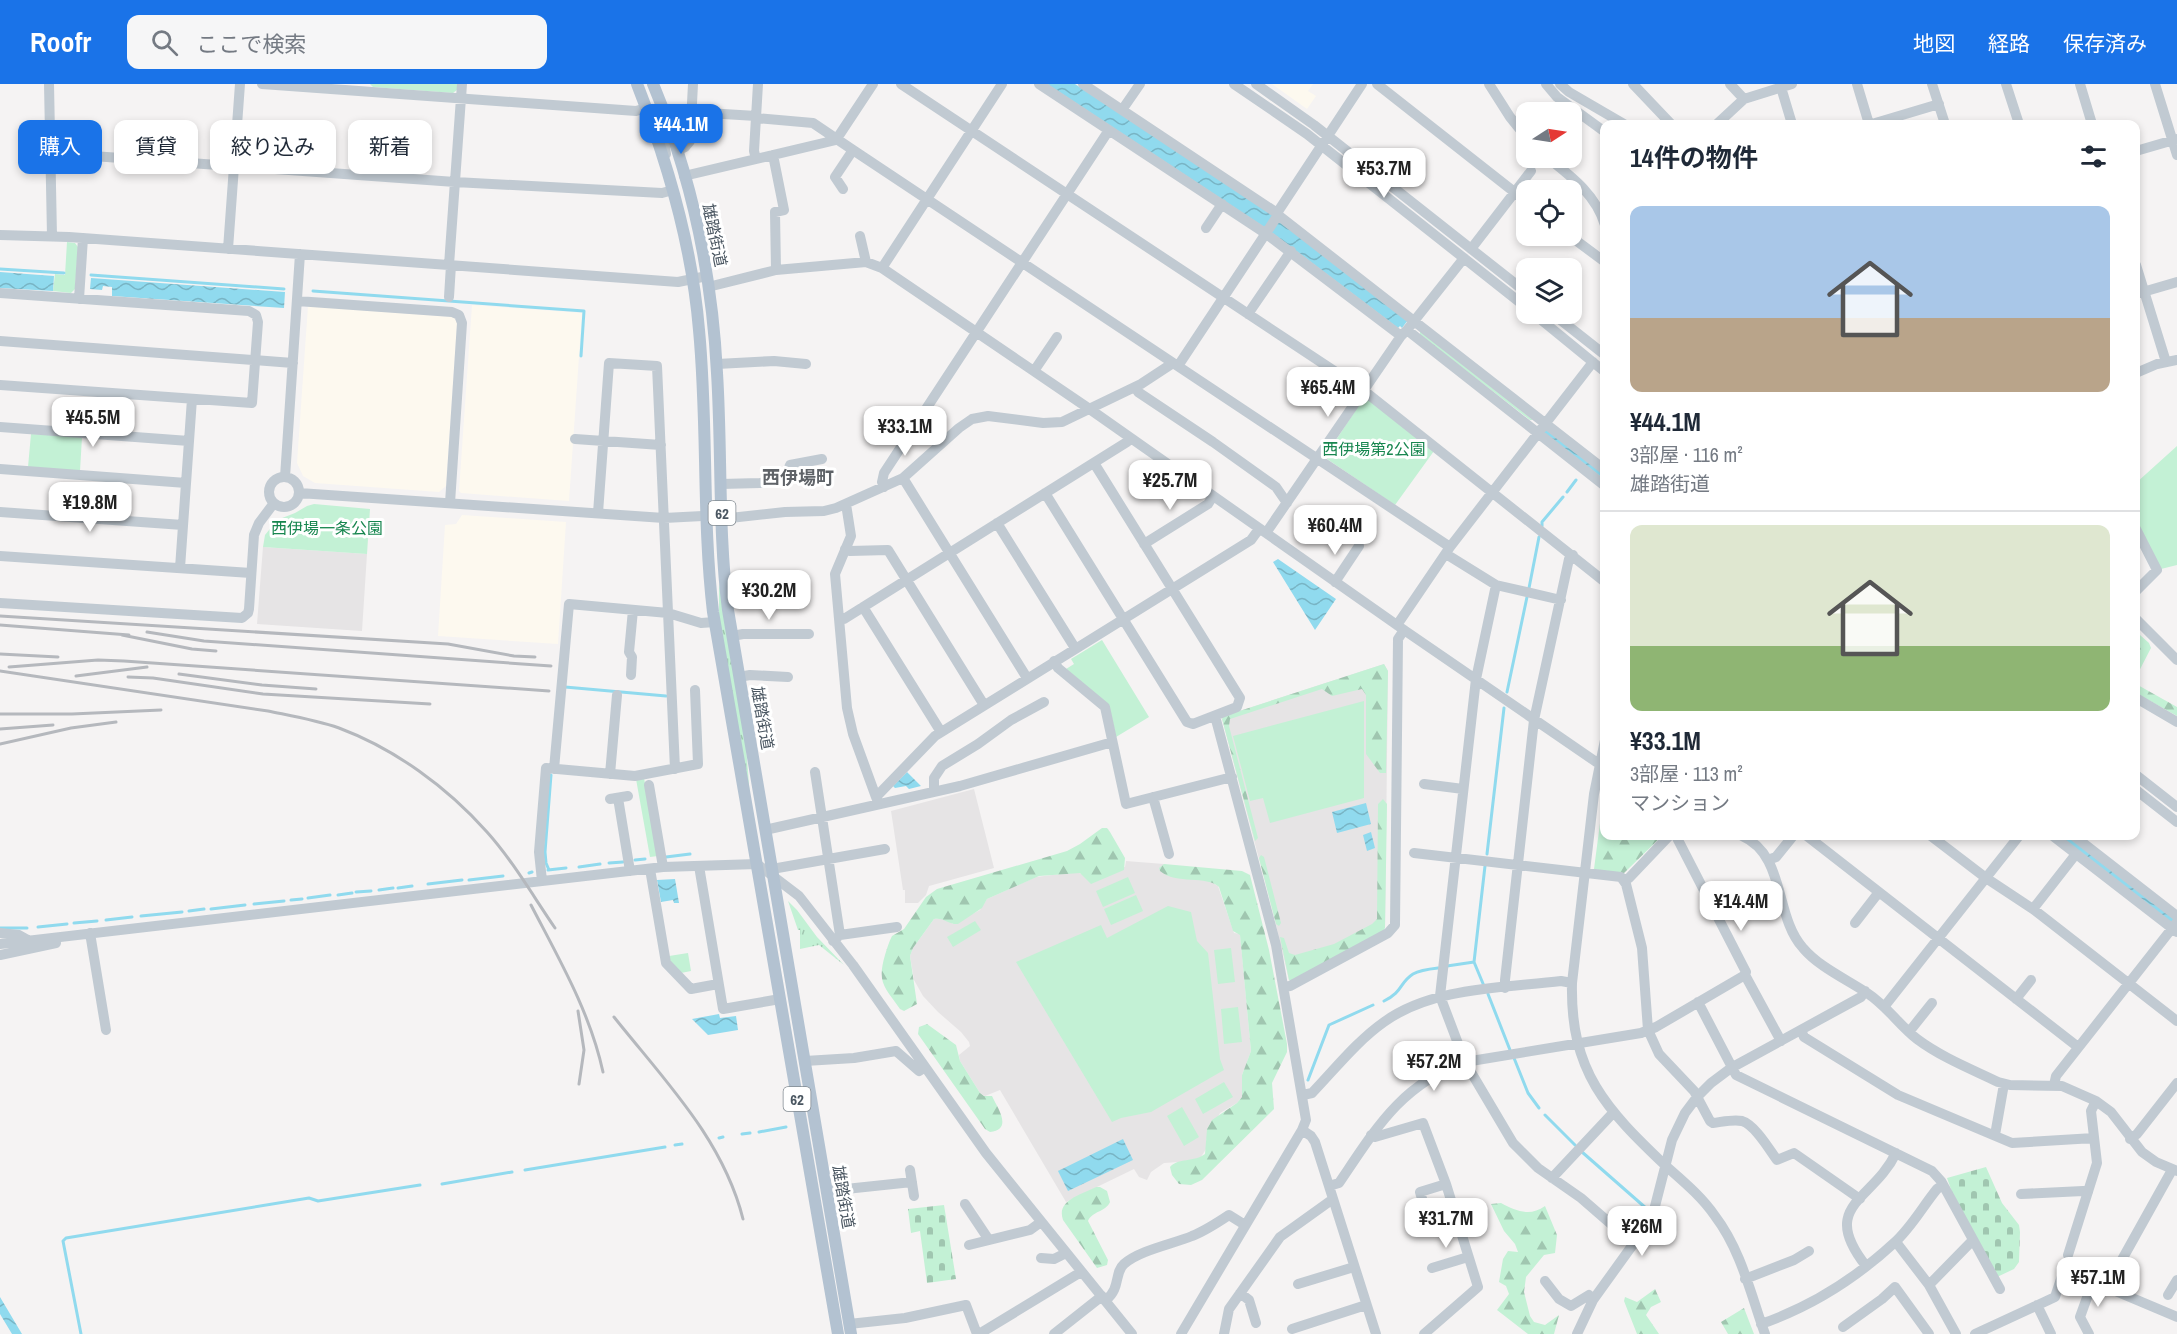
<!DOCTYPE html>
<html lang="ja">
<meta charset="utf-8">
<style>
body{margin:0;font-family:"Archivo Narrow","Noto Sans JP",sans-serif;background:#f6f6f7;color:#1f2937;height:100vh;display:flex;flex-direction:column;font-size:22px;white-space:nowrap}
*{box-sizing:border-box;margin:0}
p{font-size:20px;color:#747a83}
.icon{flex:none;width:33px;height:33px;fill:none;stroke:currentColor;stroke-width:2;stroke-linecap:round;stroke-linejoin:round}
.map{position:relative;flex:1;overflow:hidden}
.panel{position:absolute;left:1600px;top:36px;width:540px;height:720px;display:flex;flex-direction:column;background:#fff;border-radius:12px;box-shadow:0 3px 9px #0003}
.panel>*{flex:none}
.guide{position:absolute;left:18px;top:36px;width:570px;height:54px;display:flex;gap:12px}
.needle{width:39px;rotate:78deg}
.fabs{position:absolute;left:1516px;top:18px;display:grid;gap:12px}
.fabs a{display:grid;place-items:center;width:66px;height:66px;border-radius:12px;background:#fff;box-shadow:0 3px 9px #0003;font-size:30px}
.price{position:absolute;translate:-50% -51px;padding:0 14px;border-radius:12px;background:#fff;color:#222;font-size:20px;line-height:39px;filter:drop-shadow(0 2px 3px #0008)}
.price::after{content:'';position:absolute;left:50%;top:36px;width:18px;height:14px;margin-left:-9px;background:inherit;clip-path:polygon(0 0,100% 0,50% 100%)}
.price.selected{background:#1a73e8;color:#fff}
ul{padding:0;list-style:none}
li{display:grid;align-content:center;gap:12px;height:318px;padding:0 30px}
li+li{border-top:2px solid #e0e1e3}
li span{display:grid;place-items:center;height:186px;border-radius:12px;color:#555}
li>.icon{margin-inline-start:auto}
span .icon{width:108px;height:108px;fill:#fffc;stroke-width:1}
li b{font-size:26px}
h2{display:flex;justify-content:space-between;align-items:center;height:72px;padding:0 30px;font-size:26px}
.chip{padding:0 21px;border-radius:12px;background:#fff;box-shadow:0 3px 9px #0003;font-size:21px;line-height:54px}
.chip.selected{background:#1a73e8;color:#fff}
header{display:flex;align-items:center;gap:36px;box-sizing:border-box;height:84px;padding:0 30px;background:#1a73e8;color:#fff}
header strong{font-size:28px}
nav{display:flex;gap:33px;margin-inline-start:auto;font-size:21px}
.search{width:420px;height:54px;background:#f6f6f7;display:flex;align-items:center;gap:15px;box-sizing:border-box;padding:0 21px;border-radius:12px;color:#747a83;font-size:22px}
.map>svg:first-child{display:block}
.commercial{fill:#fdf9ef}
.education{fill:#e6e4e5}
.grass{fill:url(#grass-tufts)}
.forest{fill:url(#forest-firs)}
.cemetery{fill:url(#cemetery-stones)}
.park{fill:#c3f1d5}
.water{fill:url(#water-waves)}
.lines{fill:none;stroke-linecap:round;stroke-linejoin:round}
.stream{stroke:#90daee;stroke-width:3}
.minor{stroke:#c1cad2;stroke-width:10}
.major{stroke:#b3c2d1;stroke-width:12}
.rail{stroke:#b5b8bd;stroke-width:3}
.labels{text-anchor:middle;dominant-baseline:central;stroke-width:6;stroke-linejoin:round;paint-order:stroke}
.shield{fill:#fff;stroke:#808990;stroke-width:1.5}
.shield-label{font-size:15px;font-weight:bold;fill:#4a5661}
.street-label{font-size:16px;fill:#4a5661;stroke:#fff}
.park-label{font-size:16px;fill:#17864f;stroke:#fff}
.neighbourhood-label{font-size:18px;font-weight:bold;fill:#5f6368;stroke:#fff}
</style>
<header>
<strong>Roofr</strong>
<div class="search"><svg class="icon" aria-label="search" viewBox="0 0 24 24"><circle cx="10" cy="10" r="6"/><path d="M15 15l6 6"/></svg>ここで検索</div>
<nav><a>地図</a><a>経路</a><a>保存済み</a></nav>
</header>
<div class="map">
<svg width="2177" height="1250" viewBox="0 0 2177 1250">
<defs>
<pattern id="grass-tufts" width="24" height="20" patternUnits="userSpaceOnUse" patternTransform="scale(1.5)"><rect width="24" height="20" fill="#c3f1d5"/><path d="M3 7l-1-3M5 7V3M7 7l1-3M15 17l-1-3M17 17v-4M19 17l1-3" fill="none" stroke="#a0c6b0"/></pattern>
<pattern id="forest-firs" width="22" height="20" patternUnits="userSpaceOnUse" patternTransform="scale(1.5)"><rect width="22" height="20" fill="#c3f1d5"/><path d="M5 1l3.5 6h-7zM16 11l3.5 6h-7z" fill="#a0c6b0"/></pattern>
<pattern id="cemetery-stones" width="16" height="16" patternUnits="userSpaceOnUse" patternTransform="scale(1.5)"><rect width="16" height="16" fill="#c3f1d5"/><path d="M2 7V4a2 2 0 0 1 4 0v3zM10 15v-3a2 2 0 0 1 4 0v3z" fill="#a0c6b0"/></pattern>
<pattern id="water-waves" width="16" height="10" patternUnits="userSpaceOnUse" patternTransform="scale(1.5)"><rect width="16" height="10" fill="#90daee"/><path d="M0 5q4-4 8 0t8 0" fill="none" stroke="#78b4c4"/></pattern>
</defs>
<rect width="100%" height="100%" fill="#f5f3f3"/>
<path class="commercial" d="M1272,0H1313L1308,7L1316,12L1307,25Z
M472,221L582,229L569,417L461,409L459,407Z
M308,222L454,233L457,239L446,402L439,408L315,399L303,392L297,379Z
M462,431L566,438L558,560L438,552L445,441L456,440Z"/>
<path class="education" d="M263,463L367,470L362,547L257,540Z
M1384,580L1388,587L1385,844L1289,896L1273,828L1222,635L1224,632Z
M974,705L994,784L929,802L926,811L918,819H905V806H903L891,727Z
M1126,777L1164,780L1200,792L1218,802L1234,849L1240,850L1251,967L1242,991V1013L1237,1019L1220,1029L1206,1056V1065L1201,1073L1192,1077L1164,1079L1151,1088L1147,1096L1139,1093L1134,1085L1066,1118L1000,1006L985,1012L980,1009L960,977L959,971L970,962L969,958L961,948L938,928L923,912L914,896L910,872L913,864L934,835L944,834L953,840L980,826L987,815L1036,793L1077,788L1082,790L1125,783Z"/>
<path class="grass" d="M1420,248H1421L1533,336H1530L1420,251Z
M719,498L746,662L750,713L719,532Z
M788,817L797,826L817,853L844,881L819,861L800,865V846H798Z"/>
<path class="forest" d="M2140,551L2149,559L2151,564L2136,593V552Z
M1384,580L1388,587L1386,689H1380L1366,670V611L1362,605L1332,612L1322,605L1230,635L1229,642L1258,754L1255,757L1222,635L1224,632Z
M2136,600L2177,623V632L2136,609Z
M1605,701V752H1662L1622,791L1594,785Z
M1383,715L1387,720L1385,844L1383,847L1291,897L1289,896L1280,853L1284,854L1289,869L1295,871L1334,860L1372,840L1377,835L1378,720Z
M1102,744H1107L1110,748L1125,774L1124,786L1091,800L1080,789L1039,792L987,815L982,824L958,840C949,841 944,833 934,835L913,864L910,872L917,920L904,927L900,925C884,902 877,899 885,871C887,864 889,858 892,852L904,845L926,813L937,805L1067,767L1080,760Z
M1261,771L1264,773L1281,839L1279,842L1276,840L1259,774Z
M1164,780L1242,787L1250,791L1269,866L1287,960V968L1272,999L1274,1025L1202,1096L1191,1101L1179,1100L1172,1091L1170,1083C1177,1074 1195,1078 1205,1070L1207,1045L1212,1036L1237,1019L1242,1013V991L1251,967L1240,851L1233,847L1219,803C1207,791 1176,801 1160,787L1159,784Z
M927,940L956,961L960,977L980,1009L984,1012H992C998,1025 1013,1045 990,1048L985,1045L918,950L919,943Z
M1096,1103H1100L1107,1107L1110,1118C1106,1128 1092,1127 1088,1137L1108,1176L1107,1181L1097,1184L1063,1136C1056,1116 1081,1111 1096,1103Z
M1501,1119C1516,1127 1530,1133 1545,1122L1557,1151L1555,1169L1544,1171L1526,1193L1524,1208L1530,1232L1534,1238L1545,1241L1559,1231L1554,1250H1528L1497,1226L1509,1210L1506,1202L1499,1198L1503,1175L1508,1167L1518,1168L1515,1160L1504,1147L1491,1120Z
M1655,1205L1661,1218L1651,1223L1646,1231L1659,1250H1637L1624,1217L1625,1213L1637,1218Z
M1744,1224L1754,1250H1728L1721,1238Z"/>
<path class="cemetery" d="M1986,1083L2002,1119L2019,1141L2020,1148L2019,1178L2014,1185L1997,1193L1953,1111L1947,1094Z
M944,1121L956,1195L927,1199L920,1147L911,1149L908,1125Z"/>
<path class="park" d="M370,0H458V5L453,9L373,3Z
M67,158L75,159L78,163L75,205L71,209L53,207L55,190L65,191Z
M1367,314L1434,367L1395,421L1327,375L1326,371L1363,315Z
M31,350L82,353L80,387L28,383Z
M2177,362V481L2161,485L2136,436V399Z
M314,420L370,425L367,470L263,463L265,451L277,436L295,429L307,422Z
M1102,556L1149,633L1116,653L1109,621L1066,585L1074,580L1071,575Z
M1364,617V714L1270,739L1263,714L1250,717L1233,652Z
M644,694L658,772L650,773L636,695Z
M1128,793L1135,809L1103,823L1096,807Z
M1136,811L1143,827L1111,841L1104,825Z
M1168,822L1191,828L1197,857L1208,869L1220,975L1224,986L1151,1028L1121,1034L1112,1038L1016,878L1101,841L1107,854Z
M975,837L981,846L953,863L947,853Z
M1231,864L1235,898L1218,900L1214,866Z
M688,869L691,887L681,889L670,877L669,872Z
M1238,923L1242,958L1224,960L1221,925Z
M1224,998L1233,1013L1203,1030L1195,1015Z
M1182,1023L1199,1053L1184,1062L1167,1032Z"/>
<path class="water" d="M1047,0H1075L1272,130L1408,236L1402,244L1400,242L1398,244L1267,145Z
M0,188L54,192L53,207L0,204Z
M91,194L285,208L284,224L112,212V203L103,202L102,206L90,205Z
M1545,345L1605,391V396L1543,348Z
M1278,475L1336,515L1315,546L1273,478Z
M907,688L921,702L909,705L906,702L895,704L893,702Z
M1366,719L1371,740L1337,749L1332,728Z
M1371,748L1375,764L1367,767L1363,751Z
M2060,752H2067L2177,837V843Z
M675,795L679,819H674L673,816L661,818L657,796Z
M719,930L720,934L736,932L738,946L708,951L692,935Z
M1123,1055L1133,1076L1068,1107L1058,1087Z
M0,1213L22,1250H12L0,1230Z"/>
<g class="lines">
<path class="stream" d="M0,185L64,189
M91,191L284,205
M313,207L584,227L581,272
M1567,408L1576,396
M1542,442V438L1563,413
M1529,504L1539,453
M565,603L666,612
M1507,608L1527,513
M1487,770L1504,624
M666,773L690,770
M635,776L645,775
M609,779L623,778
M579,783L600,780
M548,786L566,784
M549,786L546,779L545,768L551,691
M529,789L532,788
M469,796L503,792
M428,800L462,796
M398,804L412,802
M379,806L393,804
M356,808L371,807
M338,811L352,809
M308,814L330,811
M291,816L302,815
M254,820L284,817
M211,825L245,821
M189,827L204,825
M141,832L182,828
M106,836L132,833
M74,839L97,837
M38,843L67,840
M0,844H27
M1447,882L1474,878
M1484,902L1474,878L1485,782
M1488,910L1510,966
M1384,917C1403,908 1399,899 1413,890C1420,886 1429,885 1438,884
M1514,974L1528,1009L1539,1024
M1308,996L1329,941L1373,921
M1545,1031L1575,1061
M759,1048L786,1043
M742,1050L750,1049
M719,1054L723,1053
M675,1061L682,1060
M1582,1068L1647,1125
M525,1086L665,1063
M442,1100L512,1088
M81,1250L63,1157L66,1154L309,1114L318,1117L420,1101"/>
<path class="minor" d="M49,0L52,152
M262,0L636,27L646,24
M901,0L1363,306L1605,498
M1039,0L1265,149L1401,252
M1083,0L1277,129L1278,131L1178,282
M1234,0L1307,50L1527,224
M1256,0L1314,41L1527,209
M1377,0L1527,118
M1489,0L1510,33L1527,54
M1546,0L1557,13L1605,48
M1560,0L1569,8L1624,40
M1633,0L1671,40
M1730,0L1744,15
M1780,0L1792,40
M1857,0L1869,40
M1932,0L1945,40
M2006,0L2019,40
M2080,0L2092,40
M2155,0L2177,71
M1122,26L1140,0
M691,28L756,32
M756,34L813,39L853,66L1450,463
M1717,40L1744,15L1792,0
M1872,40L1939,20
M677,67L685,63L690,57L693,0
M2136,67L2177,55
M51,69L455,98L662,109L673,106
M666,70C660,31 670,48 691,28
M773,71L784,126L775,128L776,186
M1548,74C1572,93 1596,111 1605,141
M756,75L754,67L758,0
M684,92L836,56L873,0
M843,105L835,93L853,66
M1277,129L1362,0
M1278,131L1605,386
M1206,144L1222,120
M0,151L69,153L678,198L707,192
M860,152L866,178
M1570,152L1605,178
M228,165L240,0
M1471,165L1531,87
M449,181L462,0
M2136,181L2166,278
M882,184L1002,0
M708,203L776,186L866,178L882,184L1091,326L1404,546L1605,684
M0,209L249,227L256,231L258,238L252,319L0,301
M2136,210L2177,198
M449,213L451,181
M79,215L83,154
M297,217L452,228L459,231L462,239L450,419
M1248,230L1291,167
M1534,230L1605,288
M1553,230L1605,271
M1407,246L1605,402
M0,257L293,279
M717,280L774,277L806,280
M1034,287L1057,253
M2136,289L2157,280L2177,276
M1136,303L1138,308L1213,358L1276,403L1287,419
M0,343L189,357
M575,355L661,361
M0,385L186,399
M269 408a15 15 0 1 1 30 0a15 15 0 1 1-30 0Z
M285,393L300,170
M903,394L1027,594
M721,400L760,399L789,395L788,386L790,381L822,375
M884,403L882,398L884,389L1109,46
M299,409L664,434L722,431L730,434L785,428L824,427L836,424L903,394L959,344L972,335L988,332L1043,339L1062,338L1141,300L1173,279
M1045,409L1187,638L1193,640L1237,623L1240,614L1094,379
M846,420L851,452L835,490L847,624L853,650L876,713
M0,428L183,441
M598,429L609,279L657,282L675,685
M997,439L1075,564
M2136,445L2157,486L2136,507
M1266,449L1401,252L1407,246L1464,174
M1144,460L1208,420L1213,412
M845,465L850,467L888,466L984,621
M1446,470L1496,501L1561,516
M0,472L251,489
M180,484L192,315
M1335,498L1359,462
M1496,501L1476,595L1440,912L1465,978L1513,1059L1538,1084L1581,1114L1634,1160
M0,519L242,534L248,529L249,525L254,451L259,439L274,419
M863,523L941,648
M839,535H844L1127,358L1130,354
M2136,535L2177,576
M1397,541L1450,463L1593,278
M732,552L743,550H809
M1054,577L1058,584L1105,623L1126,720L1232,693
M631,591L632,573L629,568L633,526
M739,593L750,591L788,593
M2136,614L2177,638
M1605,656L1594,710L1572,899C1570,988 1606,1025 1667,1083C1684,1098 1702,1113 1715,1132C1741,1166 1751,1211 1765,1250
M554,685L569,520L668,529L701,539L715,538
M815,688L840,851L833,857
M610,690L617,611
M2136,691L2177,723
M1424,700L1463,705
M649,701L663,783
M2136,706L2177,738
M934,707V694L942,682L978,660L1011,636L1044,618
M1153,713L1169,770
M618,714L630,787
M610,715L628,712
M879,720L876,713L935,652L1251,456L1259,445
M765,746L960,702L1109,659
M1676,752L1746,888L1745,891L1781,957
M1742,752C1786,771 1774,832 1803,864C1819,883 1846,895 1867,909C1886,921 1899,941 1917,955C1941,973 1971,985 1998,998L2010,1001L2062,1002L2096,1017L2111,1028L2142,1068L2156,1078L2177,1087
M1807,752L2078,963
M1931,752L1986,794L2033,825L2177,937
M2053,752L2177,848
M2074,752L2177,832
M1414,769L1621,793L1626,800L1642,864L1648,946L1659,970L1694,1007L1710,1037L1713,1039C1722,1038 1733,1035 1742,1037C1755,1041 1769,1065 1777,1076L1794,1069L1860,1115
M1768,776L1776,773L1793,752
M699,782L723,925L780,915
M650,785L666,879L691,905L718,900
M772,785L885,765
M1625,796L1629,794L1669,752
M542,797L539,768L546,684L635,692L698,680L695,606
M2033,825L2076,770
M1855,839L1879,808
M0,849L19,851L28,856
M90,849L106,946
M840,851L897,843
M0,860L663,783L757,780L799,812L853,881L986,1069L1132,1250
M0,871L56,859
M1284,903L1290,902L1388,849L1395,841L1398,555L1404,546
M1505,904V896L1534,636L1569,475L1573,471
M2016,915L2031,896
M1698,918L1736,991L1932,1087L1941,1097L2000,1205
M1884,923L2019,752
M1801,946L1804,953L1898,1011L2012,1059L2094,1054
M1909,948L1932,919
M805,977L854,974L896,967L919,987L925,983
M2054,1001L2056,992L2177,838
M1303,1011L1312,1009C1335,985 1357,957 1384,938C1432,903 1504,904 1561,897L1572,899
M1302,1046L1311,1052L1315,1058L1376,1250
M1371,1051L1375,1053L1423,1039L1446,1100L1478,1203L1424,1250
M1995,1051L2004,1000
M2130,1055L2137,1050L2177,999
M910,1086L914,1112
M1552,1094L1613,1029
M1329,1102L1339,1099C1375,1046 1401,1000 1465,978L1641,949L1656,943L1745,891
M827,1107L912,1098
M2021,1110L2083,1107L2088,1108
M965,1120L989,1156
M1428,1135L1420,1108L1446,1100
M1896,1158L1929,1201L1956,1250
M969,1161L1030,1146L1041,1138
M2068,1171L2097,1079L2091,1027L2096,1017
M1041,1174L1054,1175L1066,1169
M1866,1182C1818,1121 1873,1117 1896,1069
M1432,1184L1468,1173
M2114,1190L2172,1086
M1745,1195L1794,1176L1809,1167
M1545,1197L1559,1215L1571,1222L1589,1211L1593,1215
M1298,1200L1354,1183
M1929,1201L1973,1156
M1240,1209L1249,1216L1256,1239
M2168,1211L2177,1196
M1106,1216C1121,1204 1114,1189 1124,1180C1140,1166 1173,1160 1192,1152C1205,1147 1217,1139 1229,1131L1245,1141
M2037,1221L2051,1250
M849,1240L905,1234L966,1221L977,1250
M1761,1240C1810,1223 1856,1194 1894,1159C1911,1144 1923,1122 1937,1105L1943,1101
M1843,1243L1882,1215L1895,1203L1929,1250
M1292,1245L1366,1221
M979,1250L1081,1188
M1054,1250L1102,1212
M1181,1250L1302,1046L1306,1036L1276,861L1215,632
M1224,1250L1229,1225L1280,1153L1333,1115
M1577,1250L1593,1216L1642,1148L1653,1130L1672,1056L1685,1029L1697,1013L1711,999L1731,984L1861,913L1865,907
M1975,1250L2055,1213L2063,1189L2068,1187L2177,1233
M2089,1250L2080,1233L2093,1197"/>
<path class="major" d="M637,0C668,79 692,161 699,246C708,340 702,435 713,528L838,1250
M653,0C691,91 712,190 717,289C722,368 718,447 728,526L851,1250"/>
<path class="rail" d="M0,532L448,560L514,572L535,573
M0,541L129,551
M147,548L204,557L551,582
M122,551L192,565L216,567
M0,570L58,573
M9,583L98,576L124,577L549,607
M0,587L268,627C292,632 316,636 339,644C395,665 447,703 487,748C513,777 533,812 555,844
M179,590L262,601L316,605
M76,592L147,583
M128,593L153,594L263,610L430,620
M0,630H72L161,626
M0,645L53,641
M0,660L71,644L116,638
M531,821C559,875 590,928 603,988
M578,927L584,966L579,1000
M614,933C664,996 723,1055 743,1135"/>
</g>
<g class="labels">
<g class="shield">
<rect x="708.5" y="417" width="27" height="24" rx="4.5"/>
<rect x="783.5" y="1003" width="27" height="24" rx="4.5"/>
</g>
<g class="shield-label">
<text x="722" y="429">62</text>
<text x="797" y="1015">62</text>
</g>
<g class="street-label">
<text transform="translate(715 151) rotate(78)">雄踏街道</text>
<text transform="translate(763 634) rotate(80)">雄踏街道</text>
<text transform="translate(844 1113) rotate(80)">雄踏街道</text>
</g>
<g class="park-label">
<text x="1374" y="365">西伊場第2公園</text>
<text x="327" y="444">西伊場一条公園</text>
</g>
<g class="neighbourhood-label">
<text x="798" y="393">西伊場町</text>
</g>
</g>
</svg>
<div class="fabs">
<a><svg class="needle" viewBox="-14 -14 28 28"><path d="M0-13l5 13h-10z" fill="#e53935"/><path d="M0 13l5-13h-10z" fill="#747a83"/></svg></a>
<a><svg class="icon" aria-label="locate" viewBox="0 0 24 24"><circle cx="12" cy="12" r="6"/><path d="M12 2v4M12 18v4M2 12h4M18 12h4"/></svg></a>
<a><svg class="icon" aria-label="layers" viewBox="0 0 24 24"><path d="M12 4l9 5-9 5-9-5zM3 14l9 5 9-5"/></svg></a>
</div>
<b class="price selected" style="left:681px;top:71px">¥44.1M</b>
<b class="price" style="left:1384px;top:115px">¥53.7M</b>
<b class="price" style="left:1328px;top:334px">¥65.4M</b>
<b class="price" style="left:93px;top:364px">¥45.5M</b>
<b class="price" style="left:905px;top:373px">¥33.1M</b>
<b class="price" style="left:1170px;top:427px">¥25.7M</b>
<b class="price" style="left:90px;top:449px">¥19.8M</b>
<b class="price" style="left:1335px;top:472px">¥60.4M</b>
<b class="price" style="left:769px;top:537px">¥30.2M</b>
<b class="price" style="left:1741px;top:848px">¥14.4M</b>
<b class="price" style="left:1434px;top:1008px">¥57.2M</b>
<b class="price" style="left:1446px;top:1165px">¥31.7M</b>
<b class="price" style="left:1642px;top:1173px">¥26M</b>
<b class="price" style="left:2098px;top:1224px">¥57.1M</b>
<div class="guide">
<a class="chip selected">購入</a>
<a class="chip">賃貸</a>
<a class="chip">絞り込み</a>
<a class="chip">新着</a>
</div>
<section class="panel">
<h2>14件の物件<svg class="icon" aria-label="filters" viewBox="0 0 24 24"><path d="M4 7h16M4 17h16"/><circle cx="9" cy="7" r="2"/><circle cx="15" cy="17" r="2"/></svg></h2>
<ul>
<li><span style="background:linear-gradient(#a9c7e8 60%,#b9a48a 0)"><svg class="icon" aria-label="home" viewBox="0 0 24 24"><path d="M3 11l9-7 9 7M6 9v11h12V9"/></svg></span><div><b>¥44.1M</b><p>3部屋 · 116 m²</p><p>雄踏街道</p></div></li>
<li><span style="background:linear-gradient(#dfe7d0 65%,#8fb573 0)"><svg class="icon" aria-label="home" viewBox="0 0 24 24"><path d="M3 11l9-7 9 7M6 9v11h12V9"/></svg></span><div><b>¥33.1M</b><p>3部屋 · 113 m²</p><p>マンション</p></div></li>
</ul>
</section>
</div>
